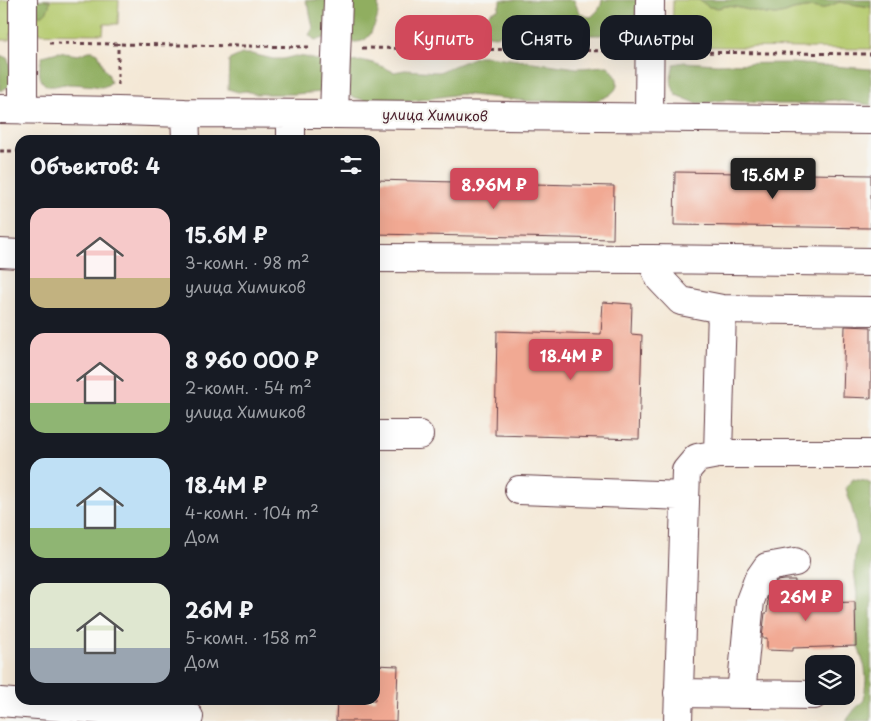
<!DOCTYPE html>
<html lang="ru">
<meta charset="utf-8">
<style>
body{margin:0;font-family:"Playpen Sans",sans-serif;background:#242831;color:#f1f3f6;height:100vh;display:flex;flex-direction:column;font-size:19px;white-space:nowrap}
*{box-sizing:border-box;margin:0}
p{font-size:16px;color:#9ea1a6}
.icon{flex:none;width:28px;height:28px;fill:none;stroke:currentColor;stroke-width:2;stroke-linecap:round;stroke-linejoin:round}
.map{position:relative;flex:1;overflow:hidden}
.sheet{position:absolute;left:15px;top:135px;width:365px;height:570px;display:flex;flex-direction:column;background:#171b24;border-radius:15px;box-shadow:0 5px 20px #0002}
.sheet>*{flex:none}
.top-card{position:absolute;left:395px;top:15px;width:400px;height:45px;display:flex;gap:10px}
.tools{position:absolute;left:805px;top:655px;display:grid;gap:10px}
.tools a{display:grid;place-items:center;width:50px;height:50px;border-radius:10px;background:#171b24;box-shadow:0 5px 20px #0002;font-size:25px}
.price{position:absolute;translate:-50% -42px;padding:0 11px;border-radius:5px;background:#d1495b;color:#fff;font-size:16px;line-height:32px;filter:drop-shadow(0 1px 2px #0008)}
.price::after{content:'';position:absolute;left:50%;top:30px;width:15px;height:11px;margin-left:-8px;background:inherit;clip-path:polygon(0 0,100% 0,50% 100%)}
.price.on{background:#222;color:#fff}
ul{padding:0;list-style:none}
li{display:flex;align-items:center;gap:15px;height:125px;padding:0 15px}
li span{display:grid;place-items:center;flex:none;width:140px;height:100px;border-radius:15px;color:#555}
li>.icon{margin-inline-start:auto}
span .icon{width:60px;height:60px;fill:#fffc;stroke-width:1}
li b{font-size:21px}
h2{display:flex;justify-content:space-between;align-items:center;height:60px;padding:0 15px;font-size:21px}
.tag{padding:0 18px;border-radius:15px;background:#171b24;box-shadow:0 5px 20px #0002;font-size:18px;line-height:45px}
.tag.on{background:#d1495b;color:#fff}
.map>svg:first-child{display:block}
.green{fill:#b5ca6e;stroke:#80744c}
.forest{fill:#90ae61;stroke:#6d6646}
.building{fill:#f1a993}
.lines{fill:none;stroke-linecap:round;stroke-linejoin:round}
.minor-casing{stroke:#643d45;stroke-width:30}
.path{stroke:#643d45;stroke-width:3;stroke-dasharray:4 4;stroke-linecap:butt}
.minor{stroke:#fff;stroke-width:28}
.labels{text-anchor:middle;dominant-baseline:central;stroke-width:4.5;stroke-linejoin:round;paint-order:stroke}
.street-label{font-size:14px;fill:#4a1f2b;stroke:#f6f6f2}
</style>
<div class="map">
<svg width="871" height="721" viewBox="0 0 871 721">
<rect width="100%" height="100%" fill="#f6f6f2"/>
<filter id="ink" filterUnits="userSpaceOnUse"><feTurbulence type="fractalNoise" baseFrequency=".02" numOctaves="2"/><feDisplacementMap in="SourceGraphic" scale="10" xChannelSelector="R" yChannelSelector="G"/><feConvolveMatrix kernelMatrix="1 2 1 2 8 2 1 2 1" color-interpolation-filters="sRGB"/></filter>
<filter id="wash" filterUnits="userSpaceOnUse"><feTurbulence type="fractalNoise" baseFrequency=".0096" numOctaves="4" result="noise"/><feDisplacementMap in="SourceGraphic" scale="20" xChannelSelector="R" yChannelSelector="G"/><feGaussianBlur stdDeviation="1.12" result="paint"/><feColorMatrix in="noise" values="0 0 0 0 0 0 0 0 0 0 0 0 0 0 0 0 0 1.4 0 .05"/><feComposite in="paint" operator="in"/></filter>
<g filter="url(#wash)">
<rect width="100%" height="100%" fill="#f4e8d6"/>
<path class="green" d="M0,0H119L118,24H104L103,34L10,33V40H0Z
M673,0H699L718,8L726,6L736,7L766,14L776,15L785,13L793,10L812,7L822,9L839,2L871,7V49L672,46Z"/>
<path class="forest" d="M35,0H50C49,8 48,12 41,16L36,13Z
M305,0H378C379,11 378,20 372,30C371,33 370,35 368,37C359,47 342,39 330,38C325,38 320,39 315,40L309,35L313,28L309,8Z
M501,0H574C578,10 579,16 591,17C597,12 601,8 602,0H637L636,20L632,24L615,32L600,35H579L561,42L554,43L533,40L514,33H507L495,36L488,35L485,18L491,12L498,9Z
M699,0H871V7L839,2L822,9L812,7L793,10L785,13L776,15L766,14L736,7L726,6L718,8L709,7Z
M89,51H93L98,53L105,70L108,73L111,82C106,87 101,88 95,86C85,85 76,84 66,84C60,84 56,87 50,86C37,85 38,65 43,56L58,52L78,55Z
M242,54H252L273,59H283L295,56L305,57L324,62L334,63L365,61L376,64L394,72L405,70L439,72L478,56H488L577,68C588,68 598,66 608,66C628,85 613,98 591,101H529L460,94L412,101L401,100L373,103L344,94L324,92L294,94H256L246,91L238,92L228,89L229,60Z
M0,55L7,58L9,62L12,85L0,91Z
M684,62L716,64L790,63L871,69V105L834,100L797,104H777L724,100L705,103H696L676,95C670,83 670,78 674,64Z
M853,479L865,481L871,484V721H846L855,709L864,700L866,680L865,668L857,643L856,631L857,594L854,570L855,553L858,541L854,516L846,488Z"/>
<g id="blocks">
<path class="building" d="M675,172L871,175V228L674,225Z
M375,180L614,186L613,239L375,234Z
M603,302L632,304L631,334L642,335L639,439L495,435L497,331L601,334Z
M845,326L871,327V398L843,397Z
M784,580H795L794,604L855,602L856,646L793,648V651L767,650V638H762L765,613H767L768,598L772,587L776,581Z
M375,665L398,666L396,721H336L337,700H375Z"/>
</g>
</g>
<g filter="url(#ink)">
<use href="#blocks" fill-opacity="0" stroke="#643d45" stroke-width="1"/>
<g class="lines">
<defs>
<path id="minor" d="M0,109L118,111L185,113L334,114L871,120
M23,110V0
M185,113L186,140
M334,114L338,0
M649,117L650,0
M291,140V114
M0,253L20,254
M375,258L651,259L871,262
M651,259L660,279L681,301L722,309
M375,435H419
M718,454L722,309L871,311
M519,490L685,496
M678,693L814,695
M741,694L750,601L758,580L767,567L795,562
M0,702L189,717
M678,721L686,471L697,458L718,454H871"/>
</defs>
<use href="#minor" class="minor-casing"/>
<path class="path" d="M49,43L310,47
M362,48L623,51
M677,52L871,54
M118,85V43
M0,151H20"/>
<use href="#minor" class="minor"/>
</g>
</g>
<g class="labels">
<g class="street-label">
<text transform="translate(435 115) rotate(1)">улица Химиков</text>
</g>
</g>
</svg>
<div class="tools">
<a><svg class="icon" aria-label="layers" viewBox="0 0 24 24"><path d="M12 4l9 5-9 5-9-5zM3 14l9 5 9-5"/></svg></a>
</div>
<b class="price on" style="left:773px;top:200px">15.6M ₽</b>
<b class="price" style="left:494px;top:210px">8.96M ₽</b>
<b class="price" style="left:571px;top:381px">18.4M ₽</b>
<b class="price" style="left:806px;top:622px">26M ₽</b>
<div class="top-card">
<a class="tag on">Купить</a>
<a class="tag">Снять</a>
<a class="tag">Фильтры</a>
</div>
<section class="sheet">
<h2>Объектов: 4<svg class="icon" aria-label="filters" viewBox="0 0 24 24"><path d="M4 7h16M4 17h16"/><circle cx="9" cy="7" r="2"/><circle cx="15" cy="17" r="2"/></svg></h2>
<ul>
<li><span style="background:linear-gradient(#f6c9c9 70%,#c2b280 0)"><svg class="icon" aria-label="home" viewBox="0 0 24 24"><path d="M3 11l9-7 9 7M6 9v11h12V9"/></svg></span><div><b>15.6M ₽</b><p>3-комн. · 98 m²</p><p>улица Химиков</p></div></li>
<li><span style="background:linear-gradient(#f6c9c9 70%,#8fb573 0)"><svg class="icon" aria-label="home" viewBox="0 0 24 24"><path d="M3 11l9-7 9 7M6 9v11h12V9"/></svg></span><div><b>8 960 000 ₽</b><p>2-комн. · 54 m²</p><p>улица Химиков</p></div></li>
<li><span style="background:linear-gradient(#bfe0f5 70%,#8fb573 0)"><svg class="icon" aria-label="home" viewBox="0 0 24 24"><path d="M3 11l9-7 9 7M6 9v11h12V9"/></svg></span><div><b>18.4M ₽</b><p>4-комн. · 104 m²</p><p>Дом</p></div></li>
<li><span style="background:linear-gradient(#dfe7d0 65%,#9aa5b1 0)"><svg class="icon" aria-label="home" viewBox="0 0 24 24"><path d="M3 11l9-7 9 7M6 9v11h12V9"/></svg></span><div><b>26M ₽</b><p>5-комн. · 158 m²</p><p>Дом</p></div></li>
</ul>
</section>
</div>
